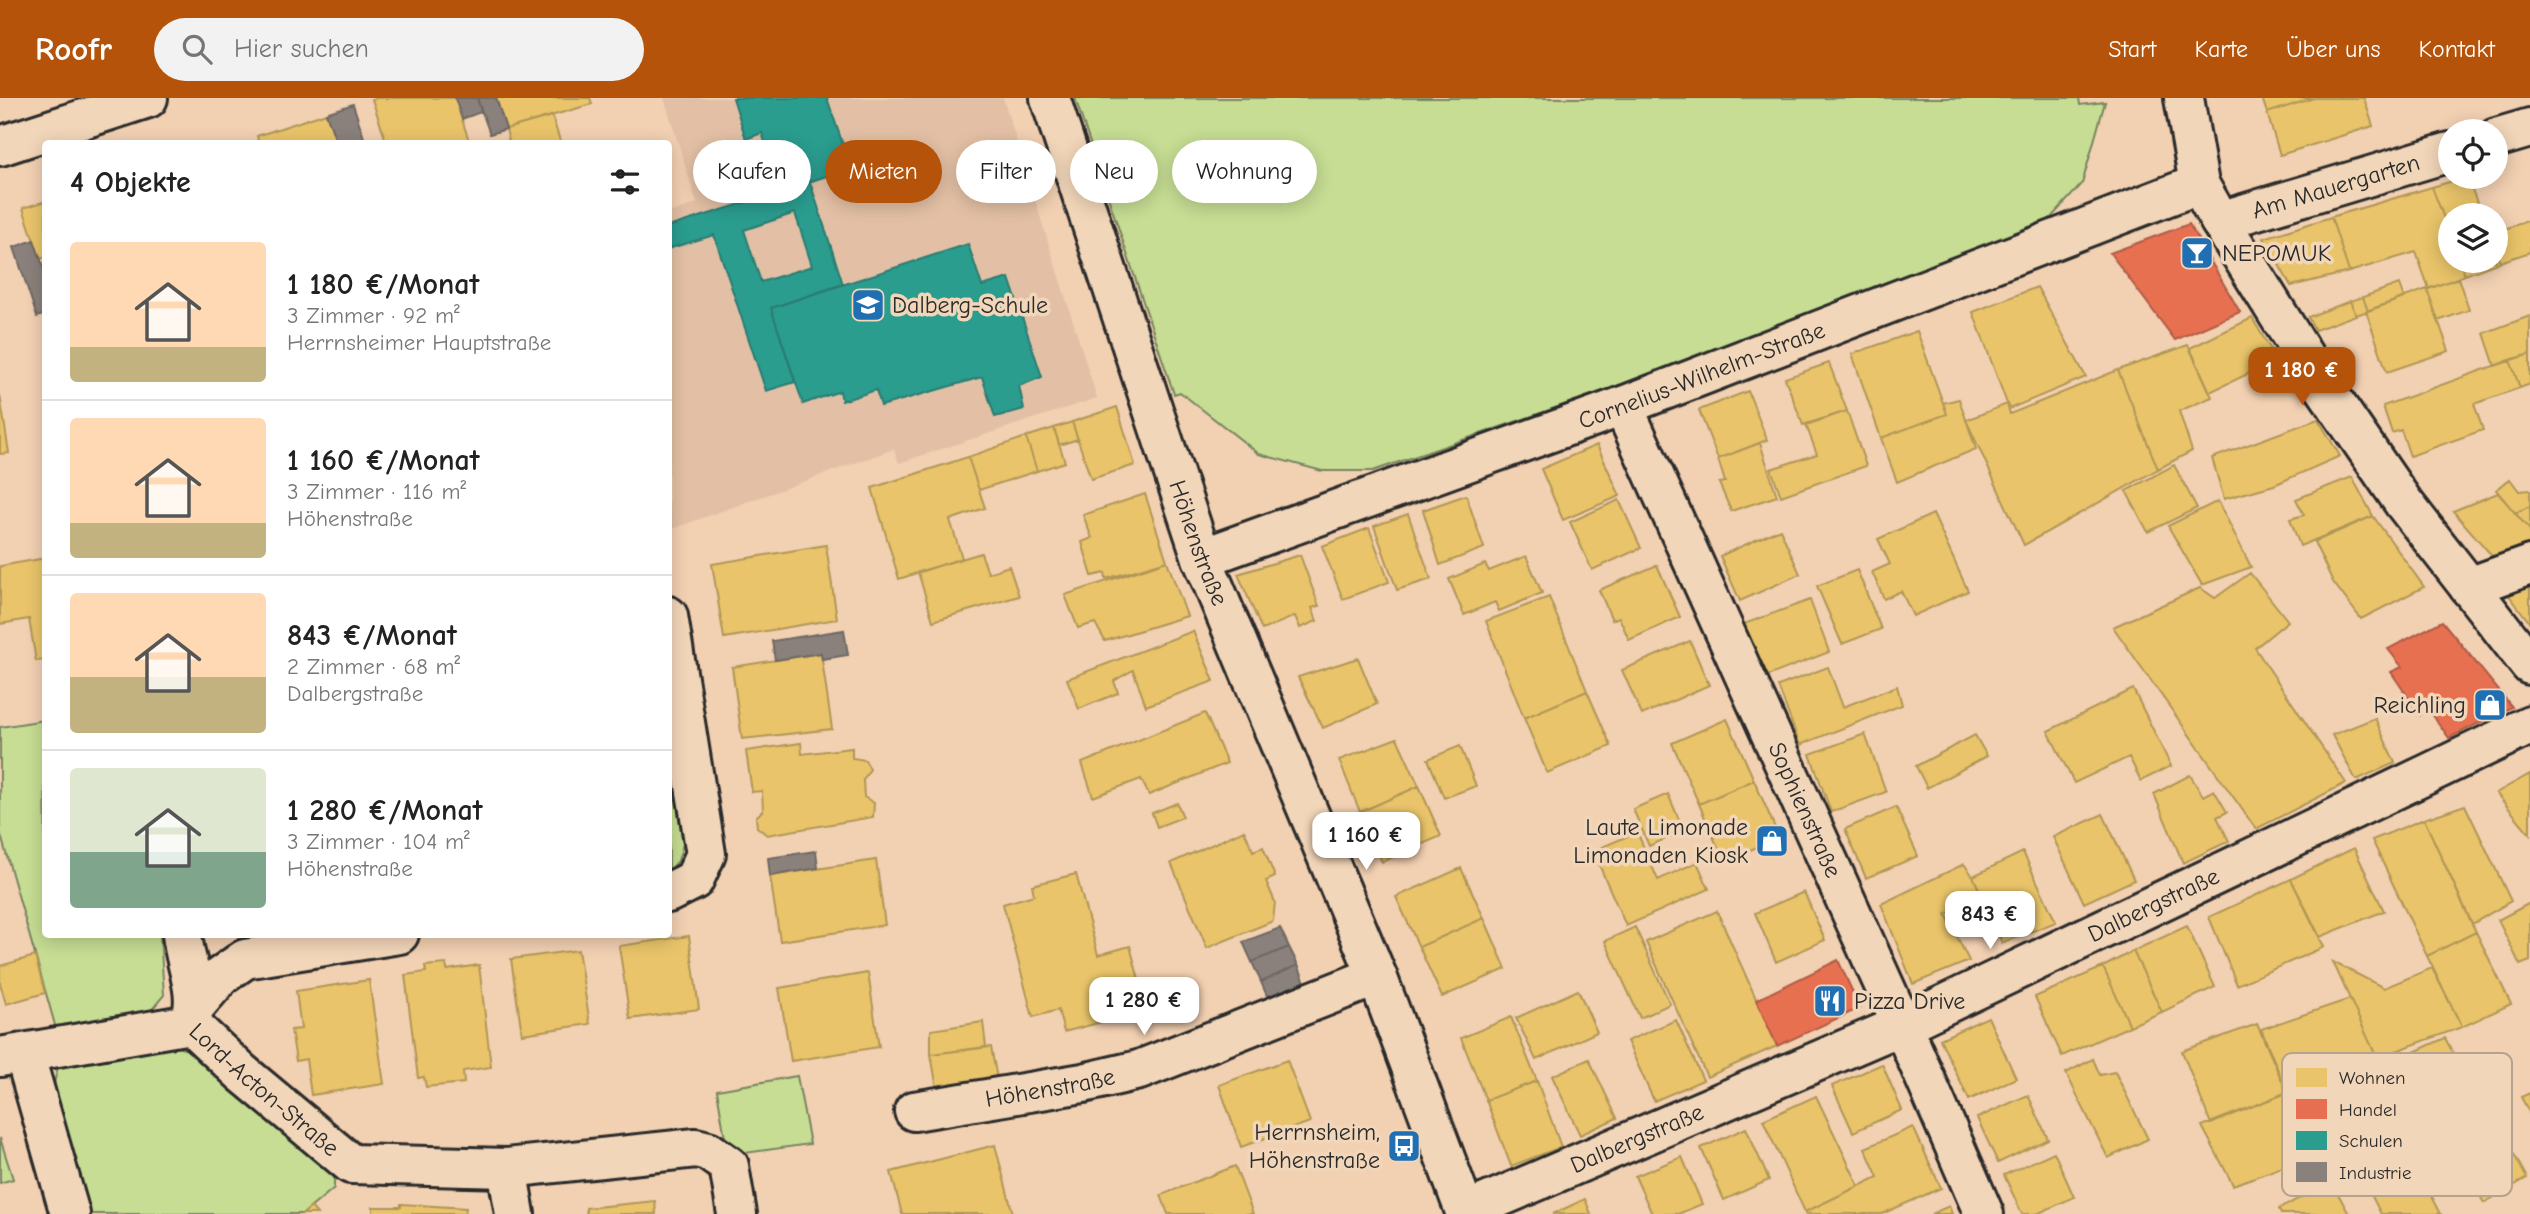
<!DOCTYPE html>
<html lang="de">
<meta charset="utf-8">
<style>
body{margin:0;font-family:"Comic Neue",sans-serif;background:#f2f2f2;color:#222;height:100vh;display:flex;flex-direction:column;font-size:26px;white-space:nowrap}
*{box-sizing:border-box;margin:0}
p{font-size:23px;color:#767676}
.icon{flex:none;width:38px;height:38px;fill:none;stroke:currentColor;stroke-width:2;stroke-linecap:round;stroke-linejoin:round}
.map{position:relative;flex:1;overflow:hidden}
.panel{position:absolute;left:42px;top:42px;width:630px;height:798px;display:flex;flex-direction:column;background:#fff;border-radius:7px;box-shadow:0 4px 18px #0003}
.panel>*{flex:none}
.guide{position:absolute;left:693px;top:42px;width:665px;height:63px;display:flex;gap:14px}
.buttons{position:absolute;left:2438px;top:21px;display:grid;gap:14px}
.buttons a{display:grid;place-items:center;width:70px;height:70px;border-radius:50%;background:#fff;box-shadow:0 4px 18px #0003;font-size:35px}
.price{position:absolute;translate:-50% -60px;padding:0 16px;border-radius:14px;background:#fff;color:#222;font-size:23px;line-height:46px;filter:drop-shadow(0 2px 4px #0008)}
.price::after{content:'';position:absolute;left:50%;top:42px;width:21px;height:16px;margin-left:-10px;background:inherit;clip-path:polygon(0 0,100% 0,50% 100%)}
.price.current{background:#b45309;color:#fff}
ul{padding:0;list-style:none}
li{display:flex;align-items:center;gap:21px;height:175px;padding:0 28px}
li+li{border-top:2px solid #e0e0e0}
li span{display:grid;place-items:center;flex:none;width:196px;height:140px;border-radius:7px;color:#555}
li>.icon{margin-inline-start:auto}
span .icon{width:84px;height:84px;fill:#fffc;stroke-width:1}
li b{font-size:30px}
h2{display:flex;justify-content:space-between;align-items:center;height:84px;padding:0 28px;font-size:30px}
.pill{padding:0 24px;border-radius:32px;background:#fff;box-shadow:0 4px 18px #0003;font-size:24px;line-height:63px}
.pill.current{background:#b45309;color:#fff}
header{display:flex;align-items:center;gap:42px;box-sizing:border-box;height:98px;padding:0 35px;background:#b45309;color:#fff}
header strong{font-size:33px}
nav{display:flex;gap:38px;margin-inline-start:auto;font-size:24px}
.search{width:490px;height:63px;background:#f2f2f2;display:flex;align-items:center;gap:18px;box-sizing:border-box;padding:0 24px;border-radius:38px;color:#767676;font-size:26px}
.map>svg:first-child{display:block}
.built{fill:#e3c0a5}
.green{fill:#c6dd93;stroke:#78845f;stroke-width:2}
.homes{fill:#e9c46a;stroke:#b09657;stroke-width:2}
.shops{fill:#e76f51;stroke:#af5b46;stroke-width:2}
.schools{fill:#2a9d8f;stroke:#2a7b71;stroke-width:2;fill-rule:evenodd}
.industry{fill:#8a817c;stroke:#6e6764;stroke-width:2}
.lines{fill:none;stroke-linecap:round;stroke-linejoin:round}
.street-casing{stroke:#2b2b2b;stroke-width:44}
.secondary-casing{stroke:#2b2b2b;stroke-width:44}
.street{stroke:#f2d6b9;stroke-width:38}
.secondary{stroke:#f2d6b9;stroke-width:38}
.labels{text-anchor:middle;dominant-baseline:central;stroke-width:7;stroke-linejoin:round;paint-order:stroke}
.street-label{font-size:24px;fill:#2b2b2b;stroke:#f2d6b9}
.poi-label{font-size:24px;fill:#2b2b2b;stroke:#f2d6b9;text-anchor:start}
.key{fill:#f2d6b9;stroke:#b6a38e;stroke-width:2}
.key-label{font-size:19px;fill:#2b2b2b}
</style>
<header>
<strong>Roofr</strong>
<div class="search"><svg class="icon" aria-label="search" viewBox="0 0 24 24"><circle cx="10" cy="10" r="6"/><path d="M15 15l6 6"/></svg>Hier suchen</div>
<nav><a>Start</a><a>Karte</a><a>Über uns</a><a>Kontakt</a></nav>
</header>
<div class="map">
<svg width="2530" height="1116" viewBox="0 0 2530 1116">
<rect width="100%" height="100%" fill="#f2d0b2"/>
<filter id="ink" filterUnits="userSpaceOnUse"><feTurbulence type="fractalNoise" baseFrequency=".0143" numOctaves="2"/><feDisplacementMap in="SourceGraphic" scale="14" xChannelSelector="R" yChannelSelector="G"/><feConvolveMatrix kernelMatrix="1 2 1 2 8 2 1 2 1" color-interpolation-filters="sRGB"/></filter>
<g filter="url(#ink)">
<path class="built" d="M664,0H1003L1097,300L899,365L894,351L669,432V115L697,105Z"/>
<path class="green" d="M1075,0H2079L2080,7L2105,4L2082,86L2047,124L1624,286L1373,373H1322L1259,356L1180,294L1174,296Z
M45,622L46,836L160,837L164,897L145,920L57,934L0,734V629Z
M668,643L683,746L678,763L669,773Z
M168,947L192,953L334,1077V1090L303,1116H86L52,995L57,972L65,964Z
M797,978L810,1046L745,1055L725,1040L717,992Z
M0,1040L13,1081L0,1085Z"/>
<path class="homes" d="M377,0H455L470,46H387L372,1Z
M496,0H590L592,6L506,31Z
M2262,0H2314L2267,15Z
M2314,0H2364L2373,28L2280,57L2267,15Z
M326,15L337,46H259L257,38Z
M552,18L561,46H500L509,43L506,31Z
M2467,79L2482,117H2450V136L2432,89Z
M2432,89L2450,136V163H2459L2465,177L2429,191L2416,154L2349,174L2331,119Z
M46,103V159L40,161L23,110Z
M2331,119L2349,174L2291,188L2264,140Z
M2530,122V154L2500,164L2496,153V134Z
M2496,153L2500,164L2465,177L2459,163H2496Z
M2458,180L2469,212L2438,223L2427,191Z
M2399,186L2404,200L2368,213L2363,199Z
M2037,189L2086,279L2009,311L1973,214Z
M2427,191L2449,253L2387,274L2366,213Z
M2363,199L2368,213L2356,217L2350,203Z
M2350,203L2356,217L2315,232L2308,219Z
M2530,218V256L2495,268L2484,235Z
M2252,220L2277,262L2210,294L2190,250Z
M1917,233L1947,316L1881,340L1852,256Z
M2188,247L2212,299L2179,313L2192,353L2158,371L2118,272Z
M2530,256V286L2520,290L2510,262Z
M2510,262L2520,290L2474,306L2483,332L2410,358L2401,332L2392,335L2383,308Z
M1829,265L1847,313L1803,327L1785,280Z
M2118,272L2158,371L2024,447L1966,322L2007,306L2010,316Z
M1748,293L1767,342L1718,361L1699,312Z
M0,297L9,355L0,356Z
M1959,301L1976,351L1897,384L1881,340L1947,316L1943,305Z
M1117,309L1135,367L1091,381L1072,324Z
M1847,313L1866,368L1781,398L1771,371L1817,356L1806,327Z
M2318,321L2340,358L2274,387L2224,401L2212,360Z
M1072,324L1078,341L1059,347L1054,330Z
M1054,330L1065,364L1037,373L1026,339Z
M1026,339L1037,373L979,392L968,359Z
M1760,345L1777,398L1731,413L1719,385L1725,384L1718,361Z
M1597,347L1620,398L1563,422L1541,371Z
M968,359L985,410L950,422L962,460L899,481L872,390Z
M2174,367L2197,410L2148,434L2126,393Z
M2352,379L2373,418L2300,448L2290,421L2304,417L2296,401Z
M2510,381L2519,393L2530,392V408L2515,415L2496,392Z
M2498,395L2530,432V445L2493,459L2453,413Z
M1145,396L1167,463L1106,481L1105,475L1092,478L1082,444L1092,440L1083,417Z
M1466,397L1484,450L1440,467L1423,412Z
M1619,402L1641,450L1592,472L1570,424Z
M2218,403L2251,469L2202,487L2168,428Z
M2530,408V432L2515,415Z
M1408,416L1431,481L1397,492L1374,428Z
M1933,416L1968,493L1913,518L1901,493L1884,501L1872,474L1890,466L1878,441Z
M2373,418L2424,489L2361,521L2333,484L2314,444Z
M1369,430L1389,484L1343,501L1322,448Z
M1780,431L1800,476L1740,503L1720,458Z
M826,447L837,521L724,540L712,466Z
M981,455L988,475L1009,468L1019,498L933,523L918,474Z
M1300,457L1319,508L1312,510L1317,523L1300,530L1295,518L1262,532L1238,476Z
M1526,458L1542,495L1499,513L1495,504L1464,517L1449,481L1485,466L1489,473Z
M46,460V562L36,563L29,521L0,526V468Z
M1167,463L1187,518L1105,543L1095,525L1078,530L1065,497Z
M1657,467L1680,519L1629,542L1619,519L1612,522L1599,492Z
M1857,472L1881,531L1842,546L1817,488Z
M2250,475L2288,523L2255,550L2346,685L2256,731L2113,529L2200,490L2215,500Z
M2530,488V525L2508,496Z
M1549,499L1587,593L1524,620L1486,523Z
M1810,502L1829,554L1765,579L1744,526Z
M1193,533L1214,583L1146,608L1133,572L1114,583L1118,595L1079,611L1067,581Z
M1690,543L1709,587L1642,617L1622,572Z
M821,555L832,631L742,641L732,569Z
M1358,560L1377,606L1323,630L1298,579Z
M1828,569L1843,609L1897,588L1902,607L1800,647L1778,588Z
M2133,591L2171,668L2141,683L2129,659L2074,685L2048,633Z
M1587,593L1611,648L1547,675L1524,620Z
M1205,615L1227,665L1149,697L1141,681L1093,699L1082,665Z
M2375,620L2395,665L2356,682L2332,637Z
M1727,621L1754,682L1699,706L1672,645Z
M1865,636L1886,694L1831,714L1810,656Z
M1975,637L1987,658L1927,690L1916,668Z
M1397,640L1419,688L1360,714L1339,662Z
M801,645L802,656L852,650V660L865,662L870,671L863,682L864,699L874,705L873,719L767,737L757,729L756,719L763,712L762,693L752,694L746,653Z
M1460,648L1476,688L1444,700L1428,661Z
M2530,676V736L2496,695Z
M2190,677L2203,698L2214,692L2227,714L2217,719L2229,743L2183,765L2154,696Z
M1754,682L1779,739L1724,764L1699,706Z
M1419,688L1441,738L1382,764L1360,714Z
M1668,696L1684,733L1649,748L1633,711Z
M1177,705L1183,719L1157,729L1152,715Z
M2465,707L2511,803L2472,826L2424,721Z
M1896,709L1918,758L1866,780L1845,731Z
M2103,716L2134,782L2084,805L2053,739Z
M2424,721L2476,834L2427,858L2372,742Z
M1244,732L1253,753L1263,749L1275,779L1266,783L1275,804L1273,823L1207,850L1171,765Z
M1637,734L1658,782L1697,764L1709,791L1626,828L1593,753Z
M2354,750L2384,813L2320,839L2291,781Z
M2023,754L2056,824L2002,845L1973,778Z
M876,762L885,827L780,843L770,778Z
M1964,766L1973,778L1983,800L1946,816L1969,863L1913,886L1881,806Z
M1461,770L1484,820L1419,849L1396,799Z
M1076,776L1098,857L1130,848L1147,912L1064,934L1058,912L1033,919L1003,806L1034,797L1032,787Z
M2291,781L2324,849L2237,887L2209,819Z
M1804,794L1825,842L1776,864L1755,815Z
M2530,805V863L2520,867L2498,822Z
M1717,813L1777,948L1707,979L1646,844Z
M1484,820L1506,871L1442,899L1419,849Z
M2187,828L2215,889L2162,914L2133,853Z
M1635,829L1670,906L1640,920L1605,843Z
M2476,834L2511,906L2462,929L2427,858Z
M689,838L699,911L630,921L619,848Z
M578,852L590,926L522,936L511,861Z
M2133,853L2162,914L2130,928L2103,869Z
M35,858L45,895L6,906L0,885V868Z
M2333,864L2384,890L2432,870L2462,929L2377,960Z
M446,866L447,872L479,867L491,969L463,973L464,985L426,989L424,979L418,980L405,877L426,874L425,868Z
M2103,869L2130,928L2062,958L2035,899Z
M868,875L879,949L791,963L779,890Z
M369,882L384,986L311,997L306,961L296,963L291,932L301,931L296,893Z
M1578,892L1597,934L1536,962L1516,920Z
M2350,901L2377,960L2287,994L2261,931Z
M1511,919L1537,983L1486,1002L1461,940Z
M1988,919L2016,980L1969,1002L1940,941Z
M1676,922L1703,982L1654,1003L1627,943Z
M983,924L986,949L931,956V932Z
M2257,926L2287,994L2211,1026L2182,953Z
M2445,940L2459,966L2412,979L2401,960Z
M991,949L998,986L938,997L931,956Z
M1589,961L1617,1020L1580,1037L1552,978Z
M2093,961L2100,977L2115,974L2148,1041L2108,1060L2066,975Z
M1287,962L1310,1024L1241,1049L1219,987Z
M1882,966L1902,1012L1853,1034L1832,988Z
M1537,983L1561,1049L1511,1068L1486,1002Z
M2310,986L2340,1048L2233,1087L2202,1028Z
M2530,995V1016L2521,999Z
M2028,997L2048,1041L1998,1065L1977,1020Z
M1816,998L1859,1088L1805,1114L1763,1022Z
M2493,1019L2527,1080L2484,1105L2449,1043Z
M1913,1029L1941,1090L1882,1116H1806L1805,1114L1878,1079L1865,1050Z
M1746,1030L1769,1082L1724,1102L1701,1050Z
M995,1047L1013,1116H902L891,1074Z
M2054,1054L2074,1099L2037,1116H2022L2004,1077Z
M2411,1058L2441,1116H2381L2364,1083Z
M1682,1059L1702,1106L1678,1116H1652L1635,1078Z
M1235,1068L1253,1116H1168L1161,1097Z
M2331,1083L2349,1116H2281L2279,1111Z
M1585,1101L1591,1116H1553Z
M655,1103L656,1116H586V1110Z
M401,1106L466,1110L465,1116H373V1109H401Z
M1949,1108L1952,1116H1931Z
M311,1109L317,1116H303Z"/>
<path class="shops" d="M2189,126L2240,214L2175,242L2110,155Z
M2442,523L2512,609L2449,640L2427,609L2420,617L2391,574L2402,569L2388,551Z
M1838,862L1860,910L1777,948L1756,902Z"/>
<path class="schools" d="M733,0H827L851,70L781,93L762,35L746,41Z
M810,84L843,186L771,210L795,284L766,293L714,137L668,151V129ZM795,115L812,168L761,184L744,132Z
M968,146L982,188L1009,180L1042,279L1019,288L1024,311L995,319L982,279L881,308L876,292L842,303L840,293L803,306L771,210Z"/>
<path class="industry" d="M455,0H477L481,14L462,21Z
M477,0H496L506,31L490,36Z
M353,6L366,46H337L326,15Z
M34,142L46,177V216L37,219L14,149Z
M844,532L848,557L822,561L821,555L775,562L772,543Z
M816,753L818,770L770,778L768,760Z
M1280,830L1289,849L1252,864L1243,844Z
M1289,849L1298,867L1261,884L1252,864Z
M1298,867L1305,884L1270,905L1261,884Z"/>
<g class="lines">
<defs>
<g id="street">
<path d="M2496,40L2530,30"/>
<path d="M0,48L148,0"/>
<path id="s1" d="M2220,123L2450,54"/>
<path id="s2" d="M1623,308L1902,927L1984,1116"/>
<path id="s3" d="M1202,460L1623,308L2199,86"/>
<path d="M2469,489L2530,467"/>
<path d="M668,518L706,756L694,782L668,795"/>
<path d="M182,836C185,867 200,893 191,923"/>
<path d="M196,907L221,878L245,861L399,836"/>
<path d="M24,955L70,1116"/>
<path id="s4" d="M0,959L190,926L242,975L351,1066L507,1070L696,1050L708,1053L729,1068L737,1116"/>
<path id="s5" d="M914,1013L1083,985L1139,972L1377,878"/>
<path d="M507,1070L515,1116"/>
<path id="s6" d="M1465,1114L1902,927L2530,627"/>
</g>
<g id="secondary">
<path id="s7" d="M1050,0L1202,460L1377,878L1466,1116"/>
<path d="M2184,0L2199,86L2220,123L2315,276L2403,404L2530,567"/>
</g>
</defs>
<use href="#street" class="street-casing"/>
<use href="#secondary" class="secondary-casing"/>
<use href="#street" class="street"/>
<use href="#secondary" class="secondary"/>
</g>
</g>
<defs>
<symbol id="bar-square" viewBox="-11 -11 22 22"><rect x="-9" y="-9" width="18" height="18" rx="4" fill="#1f6fb2" stroke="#f2d6b9"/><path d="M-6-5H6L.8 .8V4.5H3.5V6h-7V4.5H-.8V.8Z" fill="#fff"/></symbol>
<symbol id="school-square" viewBox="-11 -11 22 22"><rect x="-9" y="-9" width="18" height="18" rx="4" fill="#1f6fb2" stroke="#f2d6b9"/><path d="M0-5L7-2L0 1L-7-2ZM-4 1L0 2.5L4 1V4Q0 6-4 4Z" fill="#fff"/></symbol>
<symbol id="shop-square" viewBox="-11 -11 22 22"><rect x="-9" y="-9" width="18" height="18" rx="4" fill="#1f6fb2" stroke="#f2d6b9"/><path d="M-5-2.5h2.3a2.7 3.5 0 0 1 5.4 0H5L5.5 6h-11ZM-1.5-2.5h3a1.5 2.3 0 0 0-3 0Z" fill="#fff"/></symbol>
<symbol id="restaurant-square" viewBox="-11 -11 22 22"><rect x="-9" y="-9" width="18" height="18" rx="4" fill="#1f6fb2" stroke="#f2d6b9"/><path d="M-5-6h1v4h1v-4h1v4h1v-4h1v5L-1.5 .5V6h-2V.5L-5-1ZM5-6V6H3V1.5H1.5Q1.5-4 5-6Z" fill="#fff"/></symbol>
<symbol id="bus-square" viewBox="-11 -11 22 22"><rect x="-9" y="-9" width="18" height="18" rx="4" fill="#1f6fb2" stroke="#f2d6b9"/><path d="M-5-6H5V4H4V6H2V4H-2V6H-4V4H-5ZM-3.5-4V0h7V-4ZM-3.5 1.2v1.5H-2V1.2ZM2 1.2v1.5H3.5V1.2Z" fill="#fff"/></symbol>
</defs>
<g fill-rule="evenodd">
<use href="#bar-square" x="2178" y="136" width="38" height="38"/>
<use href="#school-square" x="849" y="188" width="38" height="38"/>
<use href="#shop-square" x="2471" y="588" width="38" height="38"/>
<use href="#shop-square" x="1753" y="724" width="38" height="38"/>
<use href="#restaurant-square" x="1811" y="884" width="38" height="38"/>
<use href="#bus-square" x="1385" y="1029" width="38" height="38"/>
</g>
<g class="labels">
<g class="street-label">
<text stroke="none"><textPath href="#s1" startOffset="121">Am Mauergarten</textPath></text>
<text stroke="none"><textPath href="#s3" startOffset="532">Cornelius-Wilhelm-Straße</textPath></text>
<text stroke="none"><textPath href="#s7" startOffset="469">Höhenstraße</textPath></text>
<text stroke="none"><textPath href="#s2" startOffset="443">Sophienstraße</textPath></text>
<text stroke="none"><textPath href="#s6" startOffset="754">Dalbergstraße</textPath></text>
<text stroke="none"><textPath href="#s5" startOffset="138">Höhenstraße</textPath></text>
<text stroke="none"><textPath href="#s4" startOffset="292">Lord-Acton-Straße</textPath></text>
<text stroke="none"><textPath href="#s6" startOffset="187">Dalbergstraße</textPath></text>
</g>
<g class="poi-label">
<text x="2222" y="155">NEPOMUK</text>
<text x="892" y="207">Dalberg-Schule</text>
<text x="2466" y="607" text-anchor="end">Reichling</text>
<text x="1748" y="729" text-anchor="end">Laute Limonade<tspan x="1748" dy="28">Limonaden Kiosk</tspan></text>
<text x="1854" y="903">Pizza Drive</text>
<text x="1380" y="1034" text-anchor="end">Herrnsheim,<tspan x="1380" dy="28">Höhenstraße</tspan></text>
</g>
</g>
<rect x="2282" y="955" width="230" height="143" rx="10" class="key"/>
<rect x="2296" y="970" width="31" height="19" fill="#e9c46a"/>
<rect x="2296" y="1001" width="31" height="20" fill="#e76f51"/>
<rect x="2296" y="1033" width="31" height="19" fill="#2a9d8f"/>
<rect x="2296" y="1064" width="31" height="20" fill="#8a817c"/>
<g class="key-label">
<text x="2339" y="986">Wohnen</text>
<text x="2339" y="1018">Handel</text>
<text x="2339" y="1049">Schulen</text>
<text x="2339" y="1081">Industrie</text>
</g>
</svg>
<div class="buttons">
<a><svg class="icon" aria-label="locate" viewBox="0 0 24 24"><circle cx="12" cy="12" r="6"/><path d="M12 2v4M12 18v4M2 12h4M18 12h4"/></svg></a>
<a><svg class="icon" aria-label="layers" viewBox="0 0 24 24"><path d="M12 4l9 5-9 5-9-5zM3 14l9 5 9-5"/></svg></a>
</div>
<b class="price current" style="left:2302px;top:309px">1 180 €</b>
<b class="price" style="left:1366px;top:774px">1 160 €</b>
<b class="price" style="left:1990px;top:853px">843 €</b>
<b class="price" style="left:1144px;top:939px">1 280 €</b>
<div class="guide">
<a class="pill">Kaufen</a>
<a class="pill current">Mieten</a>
<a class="pill">Filter</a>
<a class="pill">Neu</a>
<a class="pill">Wohnung</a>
</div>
<section class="panel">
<h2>4 Objekte<svg class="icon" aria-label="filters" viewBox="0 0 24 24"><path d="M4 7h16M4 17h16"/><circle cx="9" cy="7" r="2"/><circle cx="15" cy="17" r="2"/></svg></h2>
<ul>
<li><span style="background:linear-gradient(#ffd9b3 75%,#c2b280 0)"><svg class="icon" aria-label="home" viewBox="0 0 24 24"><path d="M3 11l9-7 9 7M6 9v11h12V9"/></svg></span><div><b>1 180 €/Monat</b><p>3 Zimmer · 92 m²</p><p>Herrnsheimer Hauptstraße</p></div></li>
<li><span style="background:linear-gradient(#ffd9b3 75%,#c2b280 0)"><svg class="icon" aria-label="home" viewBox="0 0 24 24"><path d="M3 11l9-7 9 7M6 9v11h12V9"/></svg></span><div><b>1 160 €/Monat</b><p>3 Zimmer · 116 m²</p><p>Höhenstraße</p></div></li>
<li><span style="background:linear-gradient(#ffd9b3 60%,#c2b280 0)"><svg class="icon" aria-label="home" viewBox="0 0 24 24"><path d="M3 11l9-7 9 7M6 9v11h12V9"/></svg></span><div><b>843 €/Monat</b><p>2 Zimmer · 68 m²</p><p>Dalbergstraße</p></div></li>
<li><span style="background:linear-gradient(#dfe7d0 60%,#7fa58c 0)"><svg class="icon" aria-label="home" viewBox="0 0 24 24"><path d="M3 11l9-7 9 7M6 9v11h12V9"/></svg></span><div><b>1 280 €/Monat</b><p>3 Zimmer · 104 m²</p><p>Höhenstraße</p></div></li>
</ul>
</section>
</div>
